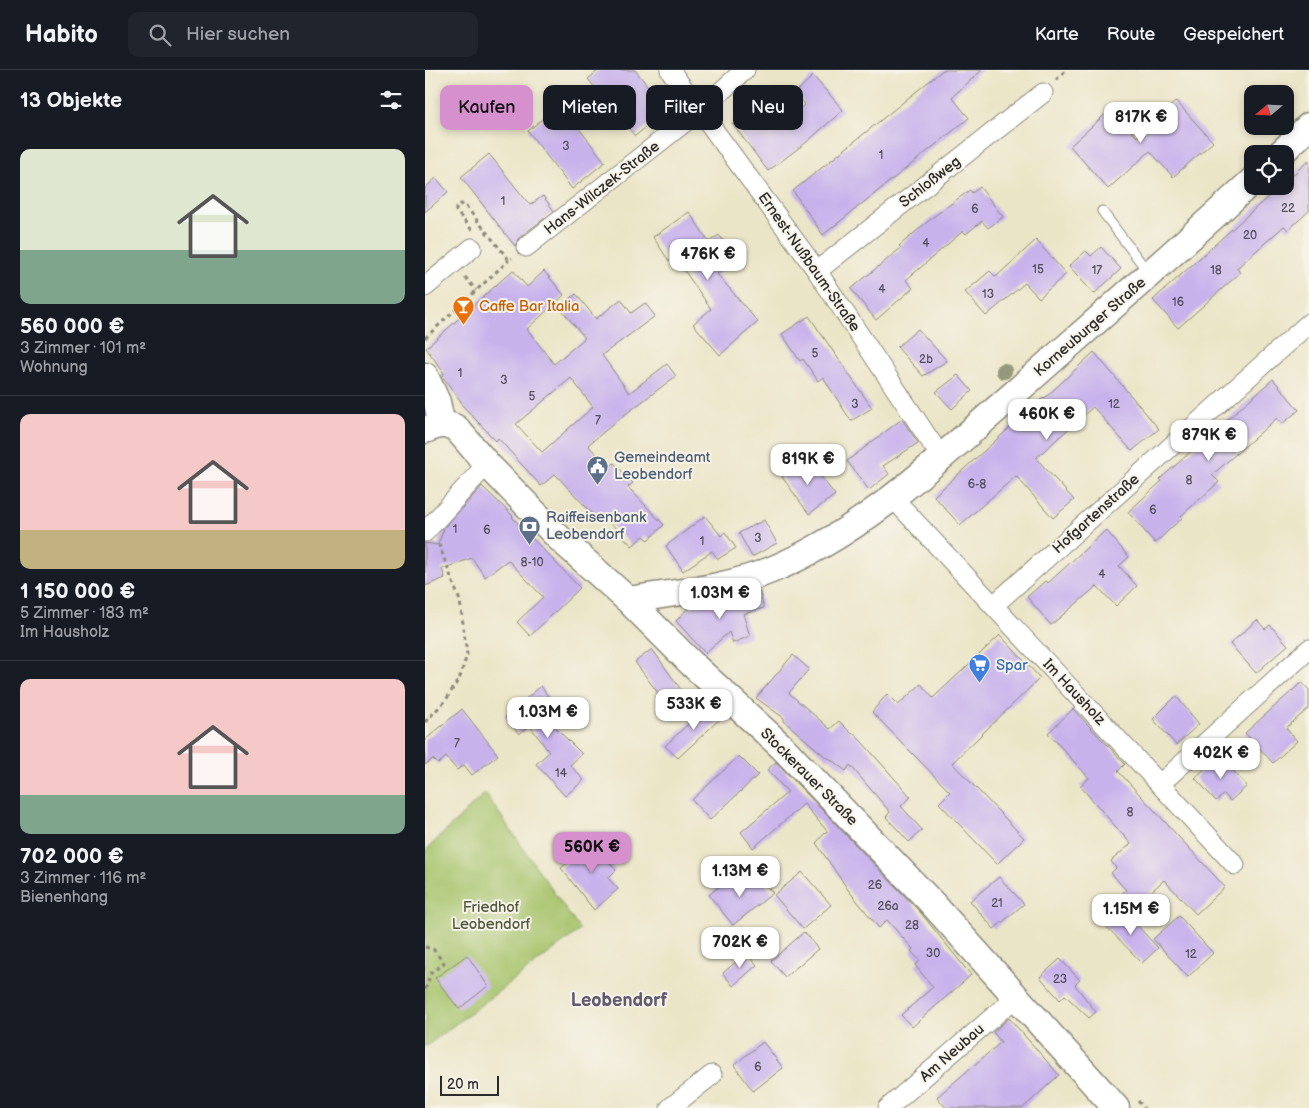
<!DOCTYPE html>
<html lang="de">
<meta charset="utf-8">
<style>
body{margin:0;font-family:"Balsamiq Sans",sans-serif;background:#20242c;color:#f1f3f6;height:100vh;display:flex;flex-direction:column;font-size:19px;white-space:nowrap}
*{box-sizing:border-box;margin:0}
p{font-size:16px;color:#9ea1a6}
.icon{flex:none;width:28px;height:28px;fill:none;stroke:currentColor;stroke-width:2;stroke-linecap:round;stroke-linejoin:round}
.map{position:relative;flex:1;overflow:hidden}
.details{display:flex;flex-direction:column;background:#171b24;width:425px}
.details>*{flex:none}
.banner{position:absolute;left:15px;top:15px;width:475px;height:45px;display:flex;gap:10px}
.needle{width:32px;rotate:251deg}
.tools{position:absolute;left:819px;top:15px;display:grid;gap:10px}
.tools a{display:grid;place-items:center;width:50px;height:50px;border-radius:10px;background:#171b24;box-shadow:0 2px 8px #0003;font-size:25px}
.scale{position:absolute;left:15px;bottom:12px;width:59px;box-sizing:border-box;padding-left:5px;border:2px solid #2b2b2b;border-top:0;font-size:14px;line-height:18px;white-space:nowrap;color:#2b2b2b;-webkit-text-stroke:4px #f7f3e8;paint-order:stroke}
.price{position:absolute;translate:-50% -42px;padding:0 11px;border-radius:10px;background:#fff;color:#222;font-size:16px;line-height:32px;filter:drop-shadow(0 1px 2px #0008)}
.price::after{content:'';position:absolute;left:50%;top:30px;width:15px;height:11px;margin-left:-8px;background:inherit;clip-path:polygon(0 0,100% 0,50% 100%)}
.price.on{background:#d690ce;color:#111}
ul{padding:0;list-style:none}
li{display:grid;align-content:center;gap:10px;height:265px;padding:0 20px}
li+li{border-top:1px solid #363941}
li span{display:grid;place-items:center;height:155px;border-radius:10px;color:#555}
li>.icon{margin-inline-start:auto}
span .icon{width:90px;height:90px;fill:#fffc;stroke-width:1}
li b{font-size:21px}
h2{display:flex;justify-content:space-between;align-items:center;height:60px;padding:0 20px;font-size:21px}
.pill{padding:0 18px;border-radius:10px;background:#171b24;box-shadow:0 2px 8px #0003;font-size:18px;line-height:45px}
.pill.on{background:#d690ce;color:#111}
header{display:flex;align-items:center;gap:30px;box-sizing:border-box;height:70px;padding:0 25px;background:#171b24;border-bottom:1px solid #363941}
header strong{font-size:24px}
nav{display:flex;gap:28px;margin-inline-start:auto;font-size:18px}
.search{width:350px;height:45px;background:#20242c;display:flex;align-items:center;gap:12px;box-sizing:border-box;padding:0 18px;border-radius:10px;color:#9ea1a6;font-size:19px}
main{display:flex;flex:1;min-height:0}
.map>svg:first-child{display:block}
.green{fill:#a6c36b;stroke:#68774b}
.building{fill:#c8b2ec;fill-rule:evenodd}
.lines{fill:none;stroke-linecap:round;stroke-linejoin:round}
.lane-casing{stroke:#8b8879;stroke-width:11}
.street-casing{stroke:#8b8879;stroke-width:21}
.secondary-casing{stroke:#8b8879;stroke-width:29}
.path{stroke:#8b8879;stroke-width:3;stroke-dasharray:4 4;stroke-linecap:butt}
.lane{stroke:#fff;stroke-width:9}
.street{stroke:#fff;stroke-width:19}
.secondary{stroke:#fff;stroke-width:26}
.tree{fill:#96987c}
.labels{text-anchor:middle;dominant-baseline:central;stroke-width:4;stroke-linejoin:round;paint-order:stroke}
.number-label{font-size:12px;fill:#524d5b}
.street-label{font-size:15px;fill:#2b2b2b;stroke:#f7f3e8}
.food-label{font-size:15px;fill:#c56008;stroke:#f7f3e8;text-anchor:start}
.service-label{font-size:15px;fill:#4e5e75;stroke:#f7f3e8;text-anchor:start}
.shop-label{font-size:15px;fill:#366cbe;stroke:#f7f3e8;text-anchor:start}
.park-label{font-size:15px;fill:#50593e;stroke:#f7f3e8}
.quarter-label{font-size:18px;font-weight:bold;fill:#625a6f;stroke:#f7f3e8}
</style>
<header>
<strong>Habito</strong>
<div class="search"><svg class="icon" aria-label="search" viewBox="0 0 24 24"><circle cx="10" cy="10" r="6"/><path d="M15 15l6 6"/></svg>Hier suchen</div>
<nav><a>Karte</a><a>Route</a><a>Gespeichert</a></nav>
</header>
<main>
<section class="details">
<h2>13 Objekte<svg class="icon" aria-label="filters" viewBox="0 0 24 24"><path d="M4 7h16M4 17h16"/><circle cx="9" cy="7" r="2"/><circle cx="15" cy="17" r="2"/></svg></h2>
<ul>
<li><span style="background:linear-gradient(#dfe7d0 65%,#7fa58c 0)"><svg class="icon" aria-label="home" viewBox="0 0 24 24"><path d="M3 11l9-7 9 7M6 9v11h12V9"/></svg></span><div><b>560 000 €</b><p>3 Zimmer · 101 m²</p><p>Wohnung</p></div></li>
<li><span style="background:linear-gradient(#f6c9c9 75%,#c2b280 0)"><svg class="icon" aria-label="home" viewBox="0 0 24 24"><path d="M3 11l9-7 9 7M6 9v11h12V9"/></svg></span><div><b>1 150 000 €</b><p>5 Zimmer · 183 m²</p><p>Im Hausholz</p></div></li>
<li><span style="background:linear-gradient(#f6c9c9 75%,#7fa58c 0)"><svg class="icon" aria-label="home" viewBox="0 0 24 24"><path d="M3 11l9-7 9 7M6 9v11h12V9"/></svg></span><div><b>702 000 €</b><p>3 Zimmer · 116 m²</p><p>Bienenhang</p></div></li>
</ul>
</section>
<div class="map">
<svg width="884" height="1038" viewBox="0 0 884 1038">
<rect width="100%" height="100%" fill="#f7f3e8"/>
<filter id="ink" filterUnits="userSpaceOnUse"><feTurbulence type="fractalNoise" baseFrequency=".02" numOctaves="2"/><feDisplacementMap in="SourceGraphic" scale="10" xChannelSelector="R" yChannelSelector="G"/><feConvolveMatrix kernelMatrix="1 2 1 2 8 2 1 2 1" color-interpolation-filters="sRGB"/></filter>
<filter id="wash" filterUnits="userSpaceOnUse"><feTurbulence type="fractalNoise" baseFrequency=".0096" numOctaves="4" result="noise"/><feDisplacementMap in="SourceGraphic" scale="20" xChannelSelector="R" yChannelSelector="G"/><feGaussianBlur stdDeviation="1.12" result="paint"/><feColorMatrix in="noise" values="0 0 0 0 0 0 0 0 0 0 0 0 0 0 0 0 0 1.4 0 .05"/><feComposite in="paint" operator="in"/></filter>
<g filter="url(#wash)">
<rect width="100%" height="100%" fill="#ebe5c7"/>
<path class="green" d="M60,723L155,860L0,977V781Z"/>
<g id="blocks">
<path class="building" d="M174,0H210L242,40L210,66L163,9Z
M518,0H557L527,27L544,48L398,165L368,121Z
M388,6L418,40L383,71L343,101L307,53L338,30L357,55L380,34L370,23Z
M751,31L788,72L748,107L725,81L683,119L645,76L686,39L712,67Z
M135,34L180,92L147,119L103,61Z
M64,84L105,135L118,126L129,141L94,168L90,176L36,107Z
M884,90V141L863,160L859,156L812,198L815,203L753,258L728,230L855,116H860V112Z
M11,108L23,122L0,142V118Z
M555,117L578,147L563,158L557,151L541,164L538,161L481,210L488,218L451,250L426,219L476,178L474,176L508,147L545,120L547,123Z
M264,142L284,172L294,165L312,190L292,204L333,252L295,285L268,254L286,239L250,187L244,191L228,167Z
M611,170L641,204L614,228L600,213L561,246L540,222L565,201L571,207Z
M676,177L696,199L669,224L644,196L661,181L666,186Z
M88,200L102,217L119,201L139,225L102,259L129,294L160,268L135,238L151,224L171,249L196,229L206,243L220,233L230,246L177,285L204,323L242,294L251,306L198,346L163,375L184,398L189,393L208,413L203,417L239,455L223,470L219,466L207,476L181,448L176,453L130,404L116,416L73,368L71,371L36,334L37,333L17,306L19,303L1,278ZM146,308L168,337L117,382L91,354Z
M384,246L447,338L426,351L398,307L393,311L378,289L375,291L357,264Z
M493,259L522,291L498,306L472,277Z
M669,282L734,359L707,381L668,337L611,388L649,430L628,448L591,406L535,455L509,426L619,327L620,328Z
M533,305L547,321L527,339L511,322Z
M848,309L874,340L857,354L852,348L787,405L794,412L756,446L757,448L730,473L703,442L737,411L735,409Z
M477,349L493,373L458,396L464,404L444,420L422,391Z
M382,388L410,425L384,444L357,407Z
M57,416L88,446L87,447L155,518L105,566L92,552L118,527L83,490L60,507L47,488L17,499L20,508L0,516V473L13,475L19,458Z
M280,446L296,466L300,462L311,478L293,489L287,481L258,501L241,476Z
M339,450L352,473L327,487L314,463Z
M681,460L704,487L694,496L712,516L691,536L672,516L626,555L602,527L620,511L623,513Z
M334,521L339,538L318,544L325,566L308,573L304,562L280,583L251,551L263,538Z
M832,550L840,559L845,555L863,575L831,603L805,574Z
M575,565L615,608L527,693L599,768L572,794L514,733L525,722L447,642L462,624L473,635L496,614L508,628Z
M227,579L259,624L241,637L232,624L233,623L210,592Z
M368,585L384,599L364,623L405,659L414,651L427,664L429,663L486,727L476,736L497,760L484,772L461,747L465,742L425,695L421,701L404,688L403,689L359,651V648L331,628Z
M877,612L884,620V638L861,658L872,671L848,693L820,663Z
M116,616L137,646L127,654L157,684L145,695L159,710L140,726L111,694L124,682L105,656L94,664L80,647Z
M751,626L774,654L751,675L728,649Z
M284,634L297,647L253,688L240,676Z
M37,639L73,685L47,705L39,695L32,700L21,687L13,694L8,689L0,695V670Z
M648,639L700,694L693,701L800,817L771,844L739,810L702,843L689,831L701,820L686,803L691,798L686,791L706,774L655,716L664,708L623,663Z
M794,685L822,716L805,731L799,724L791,731L770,708Z
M314,686L333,705L285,750L267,730Z
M351,692L495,842L546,905L487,957L476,945L508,917L490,895L495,891L486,881L488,879L462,850L454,858L424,821L391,773L402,761L379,734L328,778L316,762L363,722L342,700Z
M174,767L183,778L177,784L191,800L183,808L193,819L169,840L136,798Z
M377,802L406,835L378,859L349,825Z
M307,805L319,818L332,806L348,823L308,855L284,825Z
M574,807L599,834L569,859L545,831Z
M696,838L733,878L717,893L679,854Z
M754,846L788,883L763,907L728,869Z
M379,862L393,879L360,907L346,891Z
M321,883L332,895L308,916L298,903Z
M42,885L63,916L34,939L10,908Z
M635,889L655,910L650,915L671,942L664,948L640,925L635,930L615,907Z
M584,948L634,1005L598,1038H521L512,1027L576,972L568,962Z
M338,972L358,998L328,1021L309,995Z"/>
</g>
</g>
<g filter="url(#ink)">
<use href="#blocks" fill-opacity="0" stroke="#8b8879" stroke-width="1"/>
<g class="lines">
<defs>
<path id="lane" d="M677,141L723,202"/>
<path id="street" d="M245,0L392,201L516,387
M101,177L274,41L320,0
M392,201L618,23
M0,217L47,178
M468,428L810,795
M0,462L62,394
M569,535L884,253
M735,714L884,579
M245,1038L287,1005
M463,1038L591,927"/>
<path id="secondary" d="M855,84L884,56
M0,306L12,332L17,355
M0,360C10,356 20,352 31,358L62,394L133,467L203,530L267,594L357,677L506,832L691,1038
M203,530C251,522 301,519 346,500C441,461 516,387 592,321C671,251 751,182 828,110"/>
</defs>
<use href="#lane" class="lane-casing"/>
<use href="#street" class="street-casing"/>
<use href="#secondary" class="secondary-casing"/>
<path class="path" d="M631,10L641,0
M47,160L31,141V138L36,134H39L84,190L87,188
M40,207L51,220
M0,268L84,190
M0,652L21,630L35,607L42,585L35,531L14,475
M0,877L8,879L19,893L6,903L0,920
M713,1031L719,1038"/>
<use href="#lane" class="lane"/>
<use href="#street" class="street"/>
<use href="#secondary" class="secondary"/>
</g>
<circle class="tree" cx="579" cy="301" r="8"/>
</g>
<defs>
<symbol id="bar-pin" viewBox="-11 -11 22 30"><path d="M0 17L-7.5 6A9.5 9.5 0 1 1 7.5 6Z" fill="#e8710a" stroke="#f7f3e8"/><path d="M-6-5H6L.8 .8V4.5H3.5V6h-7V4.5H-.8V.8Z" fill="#fff"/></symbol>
<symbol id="civic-pin" viewBox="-11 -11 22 30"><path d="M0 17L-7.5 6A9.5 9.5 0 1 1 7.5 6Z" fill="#5c6f8a" stroke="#f7f3e8"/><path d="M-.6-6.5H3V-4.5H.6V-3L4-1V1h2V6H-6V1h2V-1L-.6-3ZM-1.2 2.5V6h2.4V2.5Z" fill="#fff"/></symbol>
<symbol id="bank-pin" viewBox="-11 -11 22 30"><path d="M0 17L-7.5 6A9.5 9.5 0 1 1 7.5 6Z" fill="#5c6f8a" stroke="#f7f3e8"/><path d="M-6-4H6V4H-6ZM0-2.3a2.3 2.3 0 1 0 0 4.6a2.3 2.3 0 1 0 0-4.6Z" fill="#fff"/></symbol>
<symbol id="supermarket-pin" viewBox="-11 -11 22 30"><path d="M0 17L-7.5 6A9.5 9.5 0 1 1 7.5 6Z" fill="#3f7fe0" stroke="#f7f3e8"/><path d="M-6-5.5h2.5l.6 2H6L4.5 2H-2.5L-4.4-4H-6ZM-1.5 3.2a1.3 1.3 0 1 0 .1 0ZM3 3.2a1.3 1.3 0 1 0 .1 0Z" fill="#fff"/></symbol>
</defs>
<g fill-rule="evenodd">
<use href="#bar-pin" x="26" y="224" width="25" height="34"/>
<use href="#civic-pin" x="160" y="384" width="25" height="34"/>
<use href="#bank-pin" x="92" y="444" width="25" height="34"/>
<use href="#supermarket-pin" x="542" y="582" width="25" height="34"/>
</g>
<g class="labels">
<g class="number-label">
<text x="141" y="76">3</text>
<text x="456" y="85">1</text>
<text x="78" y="131">1</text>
<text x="863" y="138">22</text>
<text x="550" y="139">6</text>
<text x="825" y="165">20</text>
<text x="501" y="173">4</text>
<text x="613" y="199">15</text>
<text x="672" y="200">17</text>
<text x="791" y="200">18</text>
<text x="457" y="219">4</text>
<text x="563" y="224">13</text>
<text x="753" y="232">16</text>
<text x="390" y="283">5</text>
<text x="501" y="289">2b</text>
<text x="35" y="303">1</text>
<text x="79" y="310">3</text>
<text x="107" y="326">5</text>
<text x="430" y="334">3</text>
<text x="689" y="334">12</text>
<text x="173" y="350">7</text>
<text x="764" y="410">8</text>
<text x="552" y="414">6-8</text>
<text x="728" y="440">6</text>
<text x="30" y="459">1</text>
<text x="62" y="460">6</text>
<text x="333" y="468">3</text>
<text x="277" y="471">1</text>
<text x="107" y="492">8-10</text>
<text x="677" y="504">4</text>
<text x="32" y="673">7</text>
<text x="136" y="703">14</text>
<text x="705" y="742">8</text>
<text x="450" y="815">26</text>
<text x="572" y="833">21</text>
<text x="463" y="836">26a</text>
<text x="487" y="855">28</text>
<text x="508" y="883">30</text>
<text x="766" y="884">12</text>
<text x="635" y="909">23</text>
<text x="333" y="997">6</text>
</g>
<g class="street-label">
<text transform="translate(505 112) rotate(-38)">Schloßweg</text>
<text transform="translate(177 118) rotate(-38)">Hans-Wilczek-Straße</text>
<text transform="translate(384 192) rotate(55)">Ernest-Nußbaum-Straße</text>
<text transform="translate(665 257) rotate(-41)">Korneuburger Straße</text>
<text transform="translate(671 444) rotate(-42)">Hofgartenstraße</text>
<text transform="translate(649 622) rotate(47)">Im Hausholz</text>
<text transform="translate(384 707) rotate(45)">Stockerauer Straße</text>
<text transform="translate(527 983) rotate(-41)">Am Neubau</text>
</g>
<g class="food-label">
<text x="54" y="236">Caffe Bar Italia</text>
</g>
<g class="service-label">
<text x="189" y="387">Gemeindeamt<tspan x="189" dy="17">Leobendorf</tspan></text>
<text x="121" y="447">Raiffeisenbank<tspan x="121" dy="17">Leobendorf</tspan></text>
</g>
<g class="shop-label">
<text x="571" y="595">Spar</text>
</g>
<g class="park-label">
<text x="66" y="837">Friedhof<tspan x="66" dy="17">Leobendorf</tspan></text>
</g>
<g class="quarter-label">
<text x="194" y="930">Leobendorf</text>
</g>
</g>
</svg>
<div class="tools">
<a><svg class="needle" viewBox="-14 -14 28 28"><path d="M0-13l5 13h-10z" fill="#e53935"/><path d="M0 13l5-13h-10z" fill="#9ea1a6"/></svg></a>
<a><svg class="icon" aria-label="locate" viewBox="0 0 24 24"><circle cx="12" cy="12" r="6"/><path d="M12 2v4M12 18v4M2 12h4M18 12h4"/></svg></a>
</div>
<div class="scale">20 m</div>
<b class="price" style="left:716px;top:74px">817K €</b>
<b class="price" style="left:283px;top:211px">476K €</b>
<b class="price" style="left:622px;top:371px">460K €</b>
<b class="price" style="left:784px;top:392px">879K €</b>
<b class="price" style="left:383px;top:416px">819K €</b>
<b class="price" style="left:295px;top:550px">1.03M €</b>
<b class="price" style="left:269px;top:661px">533K €</b>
<b class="price" style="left:123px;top:669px">1.03M €</b>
<b class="price" style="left:796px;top:710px">402K €</b>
<b class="price on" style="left:167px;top:804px">560K €</b>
<b class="price" style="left:315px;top:828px">1.13M €</b>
<b class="price" style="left:706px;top:866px">1.15M €</b>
<b class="price" style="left:315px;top:899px">702K €</b>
<div class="banner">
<a class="pill on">Kaufen</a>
<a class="pill">Mieten</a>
<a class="pill">Filter</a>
<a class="pill">Neu</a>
</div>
</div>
</main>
